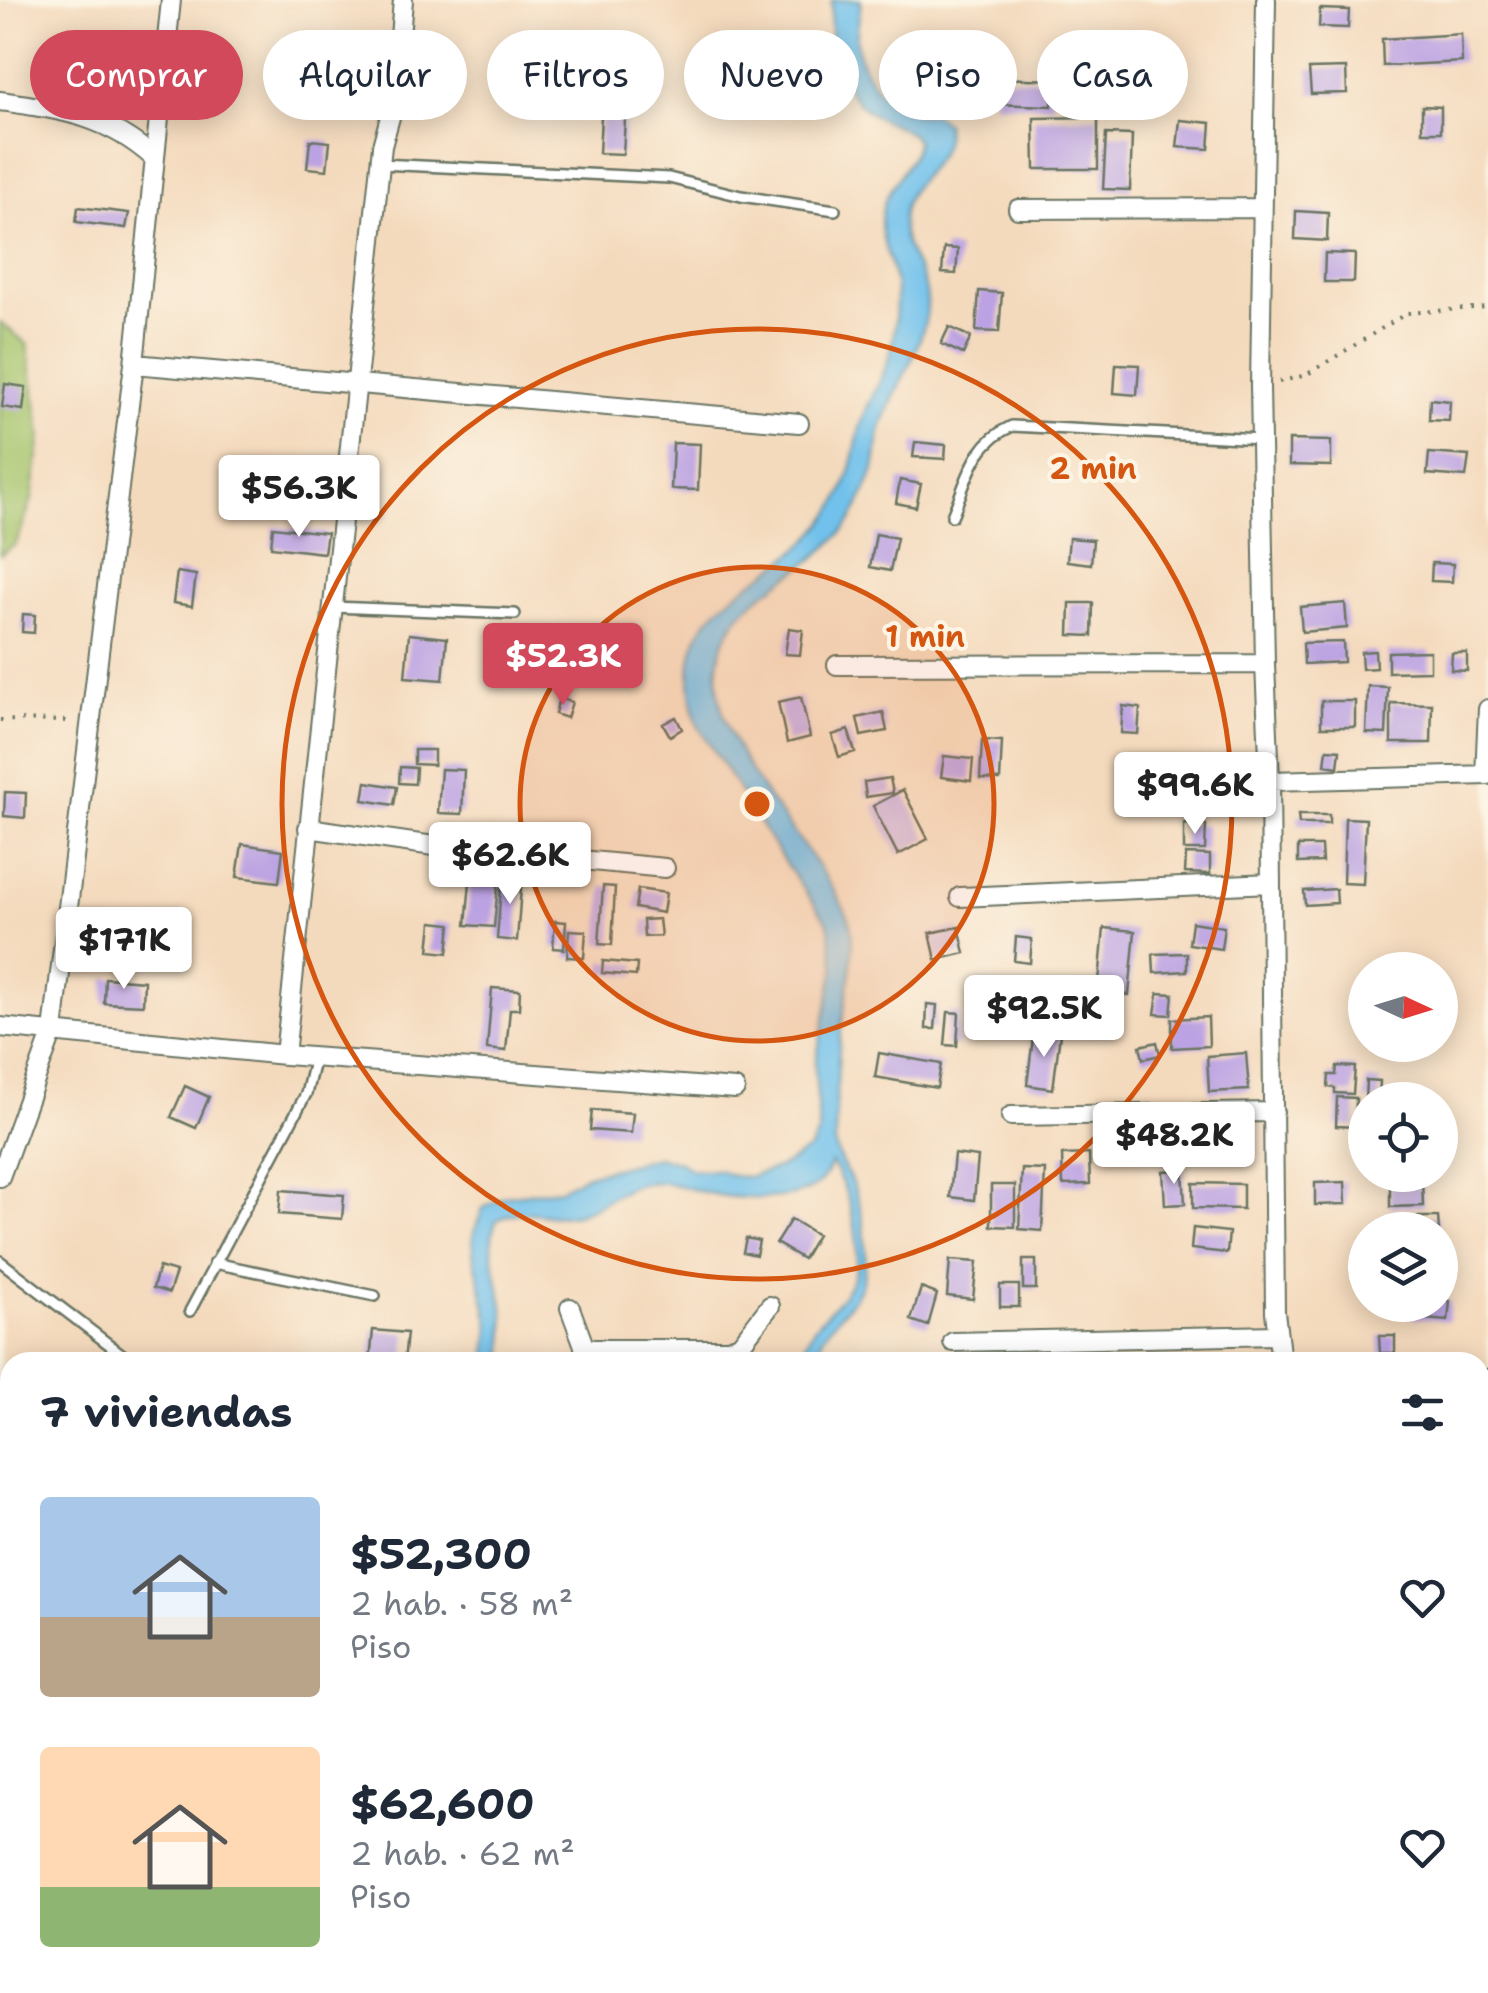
<!DOCTYPE html>
<html lang="es">
<meta charset="utf-8">
<style>
body{margin:0;font-family:"Shantell Sans",sans-serif;background:#f6f6f7;color:#1f2937;height:100vh;display:flex;flex-direction:column;font-size:38px;white-space:nowrap}
*{box-sizing:border-box;margin:0}
p{font-size:32px;color:#747a83}
.icon{flex:none;width:55px;height:55px;fill:none;stroke:currentColor;stroke-width:2;stroke-linecap:round;stroke-linejoin:round}
.map{position:relative;flex:1;overflow:hidden}
.panel{position:absolute;left:0px;top:1352px;width:1490px;height:642px;display:flex;flex-direction:column;background:#fff;border-radius:30px 30px 0 0;box-shadow:0 5px 25px #0003}
.panel>*{flex:none}
.hud{position:absolute;left:30px;top:30px;width:1430px;height:90px;display:flex;gap:20px}
.needle{width:65px;rotate:94deg}
.controls{position:absolute;left:1348px;top:952px;display:grid;gap:20px}
.controls a{display:grid;place-items:center;width:110px;height:110px;border-radius:50%;background:#fff;box-shadow:0 5px 25px #0003;font-size:50px}
.price{position:absolute;translate:-50% -85px;padding:0 22px;border-radius:10px;background:#fff;color:#222;font-size:32px;line-height:65px;filter:drop-shadow(0 2px 5px #0008)}
.price::after{content:'';position:absolute;left:50%;top:60px;width:30px;height:22px;margin-left:-15px;background:inherit;clip-path:polygon(0 0,100% 0,50% 100%)}
.price.current{background:#d1495b;color:#fff}
ul{padding:0;list-style:none}
li{display:flex;align-items:center;gap:30px;height:250px;padding:0 40px}
li span{display:grid;place-items:center;flex:none;width:280px;height:200px;border-radius:10px;color:#555}
li>.icon{margin-inline-start:auto}
span .icon{width:120px;height:120px;fill:#fffc;stroke-width:1}
li b{font-size:42px}
h2{display:flex;justify-content:space-between;align-items:center;height:120px;padding:0 40px;font-size:42px}
.chip{padding:0 35px;border-radius:45px;background:#fff;box-shadow:0 5px 25px #0003;font-size:35px;line-height:90px}
.chip.current{background:#d1495b;color:#fff}
.map>svg:first-child{display:block}
.green{fill:#a5c46c;stroke:#628050;stroke-width:2.5}
.water{fill:#71c1ec;stroke:#487f90;stroke-width:2.5}
.building{fill:#bba2e2}
.lines{fill:none;stroke-linecap:round;stroke-linejoin:round}
.service-casing{stroke:#6a7464;stroke-width:14}
.minor-casing{stroke:#6a7464;stroke-width:22}
.secondary-casing{stroke:#6a7464;stroke-width:30}
.path{stroke:#6a7464;stroke-width:4;stroke-dasharray:2.5 8;stroke-linecap:butt}
.service{stroke:#fff;stroke-width:9}
.minor{stroke:#fff;stroke-width:18}
.secondary{stroke:#fde5c5;stroke-width:25}
.ring{fill:none;stroke:#d45610;stroke-width:5}
.centre{fill:#d45610;stroke:#fcf5e5;stroke-width:5}
.ring-label{font-size:30px;text-anchor:middle;font-weight:bold;fill:#d45610;stroke:#fcf5e5;stroke-width:8;stroke-linejoin:round;paint-order:stroke}
</style>
<div class="map">
<svg width="1488" height="1993" viewBox="0 0 1488 1993">
<rect width="100%" height="100%" fill="#fcf5e5"/>
<filter id="ink" filterUnits="userSpaceOnUse"><feTurbulence type="fractalNoise" baseFrequency=".01" numOctaves="2"/><feDisplacementMap in="SourceGraphic" scale="20" xChannelSelector="R" yChannelSelector="G"/><feConvolveMatrix kernelMatrix="1 2 1 2 8 2 1 2 1" color-interpolation-filters="sRGB"/></filter>
<filter id="wash" filterUnits="userSpaceOnUse"><feTurbulence type="fractalNoise" baseFrequency=".0048" numOctaves="4" result="noise"/><feDisplacementMap in="SourceGraphic" scale="40" xChannelSelector="R" yChannelSelector="G"/><feGaussianBlur stdDeviation="2.25" result="paint"/><feColorMatrix in="noise" values="0 0 0 0 0 0 0 0 0 0 0 0 0 0 0 0 0 1.4 0 .05"/><feComposite in="paint" operator="in"/></filter>
<g filter="url(#wash)">
<rect width="100%" height="100%" fill="#f4dabd"/>
<path class="green" d="M0,322L27,344L41,435L32,499L16,544L0,555Z"/>
<path class="water" d="M832,0H861C860,15 855,33 857,47C864,83 896,120 933,114L945,123C951,161 913,174 904,208C894,247 926,268 927,301C929,340 892,392 881,428C877,443 877,459 873,473C867,489 859,506 851,521C846,530 838,536 831,543C788,586 725,600 718,666C708,752 816,843 848,917C860,945 844,1004 840,1036C837,1071 836,1107 835,1142C835,1155 847,1171 852,1183C863,1210 868,1243 864,1272C861,1298 843,1309 829,1328C821,1338 817,1351 814,1362H803C804,1322 833,1316 850,1284C867,1255 850,1189 831,1163C829,1168 825,1177 820,1182C799,1204 735,1199 708,1193C685,1188 665,1179 641,1184C616,1190 596,1211 571,1215C544,1220 527,1203 496,1221C485,1249 499,1278 503,1307C506,1326 505,1343 503,1362H486L490,1326L473,1252V1235L483,1208L505,1196L561,1189L584,1176L656,1157L680,1162L692,1170H719L733,1176L748,1177L781,1167L810,1149L819,1131L815,1065L835,967L828,923L785,863L697,724C660,587 773,599 831,513C850,485 853,459 860,428C865,408 876,391 884,372C894,349 896,322 896,297C897,266 875,240 883,208C888,184 913,166 917,141C910,129 890,124 877,117C836,93 827,44 832,0Z"/>
<g id="blocks">
<path class="building" d="M1320,9L1349,10L1348,28L1319,27Z
M1461,34L1462,62L1383,66L1382,39Z
M1346,68L1347,93L1311,94L1309,69Z
M994,78L1053,80L1052,106L994,104Z
M603,80L627,82L623,154L599,153Z
M1422,106L1441,107V132H1422Z
M1098,117V169H1035L1034,118Z
M1180,120L1211,123L1209,149L1177,147Z
M1106,134L1132,135L1130,190L1103,189Z
M310,140L330,142L327,170L307,168Z
M78,207L129,213L126,228L76,222Z
M1296,211L1328,213L1327,241L1295,239Z
M944,248L958,249L956,274L942,273Z
M1325,253L1355,254L1354,282H1324Z
M979,291L1002,293L999,332L976,331Z
M949,327L971,337L963,354L941,344Z
M1116,364L1139,365L1137,395L1114,393Z
M5,384L26,387L23,410L2,407Z
M1430,399L1450,401L1449,421L1429,420Z
M1289,440L1331,441V466L1289,465Z
M915,442L946,445L945,459L913,457Z
M673,443L700,444L698,490L671,489Z
M1429,453L1469,456L1466,477L1427,474Z
M900,480L921,484L916,507L896,503Z
M273,527L327,533L324,553L271,547Z
M876,534L897,538L890,571L870,567Z
M1069,538L1093,540L1091,564L1067,561Z
M1432,563L1453,564L1452,582L1431,581Z
M177,572L196,575L192,606L173,603Z
M1070,603H1093L1092,636L1069,635Z
M1345,603L1347,628L1302,632L1300,607Z
M23,614L35,615L34,633L22,632Z
M789,628L803,630L800,655L785,654Z
M409,634L447,638L443,680L405,677Z
M1343,642L1344,662L1304,664L1303,643Z
M1375,651L1376,668L1362,669L1361,652Z
M1430,651V671L1388,672V652Z
M1452,653H1467V671L1451,670Z
M1368,686L1388,687L1386,734L1366,733Z
M801,697L810,737L787,743L778,702Z
M559,698L572,702L567,718L555,714Z
M1321,701H1355V727H1321Z
M1391,703L1432,704L1431,743H1391Z
M1123,706L1140,708L1138,734L1121,733Z
M883,712L887,731L861,736L857,718Z
M676,717L682,729L670,736L663,724Z
M848,730L855,752L839,757L832,735Z
M982,740L1002,741L1000,780L980,779Z
M1327,749L1340,750L1338,767L1325,765Z
M414,750H434V765L414,764Z
M944,756L973,759L971,781L941,777Z
M400,767L416,768L415,784L399,783Z
M441,769L464,770L462,814L438,813Z
M890,778L893,793L866,797L864,782Z
M1169,779L1197,781L1195,807L1167,804Z
M1122,780L1160,781V795L1121,793Z
M366,782L397,787L394,805L363,800Z
M903,790L928,839L898,855L873,806Z
M5,792L26,793L25,818L4,816Z
M1298,815H1329V824H1299Z
M1345,818L1366,819L1363,884L1343,883Z
M1184,824L1206,825L1205,850H1184Z
M242,844L283,850L279,882L237,877Z
M1298,846H1321L1322,862L1298,863Z
M1186,854L1210,855V874L1185,873Z
M502,873L522,875L517,941L497,939Z
M470,882L498,884L494,927L466,925Z
M603,886L615,887L612,945L599,944Z
M638,889L666,893L663,913L635,908Z
M1336,889L1337,903L1305,905L1304,891Z
M659,919L661,936L644,937L643,920Z
M555,921L566,922L564,949L553,948Z
M432,922L451,924L448,953L429,951Z
M1192,922L1224,927L1221,949L1189,944Z
M959,927L965,953L936,960L930,933Z
M1104,928L1135,931L1129,995L1098,992Z
M569,930L586,931L584,958L567,957Z
M1016,937L1032,939L1030,963L1014,961Z
M1187,953V971L1154,973L1153,954Z
M603,961L637,964L636,976L602,973Z
M105,978L144,981L143,1005L104,1003Z
M1361,982L1365,983V1017L1356,1015Z
M492,988L520,990L519,1009H510L506,1051L487,1049Z
M1018,989L1032,990L1030,1014L1016,1013Z
M1158,993L1173,994L1171,1015L1155,1014Z
M927,1004L937,1005L935,1029H926Z
M948,1012L959,1013L957,1046L945,1045Z
M1208,1017L1209,1046L1172,1048V1019Z
M1034,1030L1060,1034L1053,1089L1027,1085Z
M1157,1042L1160,1055L1143,1059L1140,1046Z
M879,1053L941,1064L937,1088L875,1077Z
M1246,1053L1249,1090L1209,1092L1207,1056Z
M1337,1066L1355,1067L1353,1094L1335,1093V1088L1328,1087L1329,1075H1336Z
M1366,1080L1380,1081L1379,1100H1365Z
M185,1086L209,1097L196,1128L171,1117Z
M1337,1097L1356,1098L1355,1127L1336,1126Z
M592,1110L633,1113L631,1133L590,1130Z
M954,1154L978,1157L974,1200L950,1197Z
M1089,1154L1090,1184L1063,1185L1062,1155Z
M1022,1169L1045,1170L1042,1231L1019,1229Z
M1183,1170L1185,1204L1165,1205L1163,1171Z
M1422,1180L1423,1206L1390,1207V1181Z
M1345,1182L1346,1204L1315,1205V1183Z
M1193,1183L1243,1184V1209L1193,1208Z
M991,1185H1015V1227L991,1226Z
M281,1190L344,1195L342,1219L279,1214Z
M1401,1217H1438L1439,1230H1401Z
M791,1219L817,1235L803,1259L776,1243Z
M1193,1228L1229,1232L1227,1253L1191,1249Z
M746,1238L759,1241L756,1255L743,1252Z
M950,1260L977,1262L973,1299L947,1296Z
M1023,1260H1036V1289H1023Z
M159,1267L176,1272L169,1293L153,1288Z
M1000,1285H1019V1307H1000Z
M921,1288L937,1294L928,1326L911,1320Z
M1440,1300L1450,1301L1448,1321L1412,1318L1413,1305H1440Z
M373,1330L407,1333L404,1362H370Z
M1379,1336H1395V1353H1380Z"/>
</g>
</g>
<g filter="url(#ink)">
<use href="#blocks" fill-opacity="0" stroke="#6a7464" stroke-width="2.5"/>
<g class="lines">
<defs>
<path id="service" d="M380,164L669,178L741,196L835,210
M952,516C968,479 973,443 1012,426L1261,439
M332,607L515,614
M0,1261L132,1362
M214,1263L375,1296
M190,1311L306,1094L315,1057
M315,1362L323,1361
M280,1993L281,1985"/>
<path id="minor" d="M1266,0L1260,386L1265,664L1270,781L1275,1312L1281,1362
M0,101C62,110 106,115 154,158
M1018,209L1261,208
M134,364L799,423
M837,665L1265,664
M1485,775L1488,709
M1270,781L1488,775
M308,828L434,846L665,868
M960,897L1271,883
M0,1027L285,1055L735,1089
M285,1055L382,146L395,99L403,0
M1011,1116L1274,1112
M0,1177L53,1031L134,364L171,0
M570,1308L590,1362
M953,1342L1277,1335
M584,1349H728L740,1345L770,1306
M1480,1383L1488,1379
M812,1985L814,1993
M1096,1985L1107,1993"/>
<path id="secondary" d="M1480,1930L1488,1926
M1346,1993L1363,1985"/>
</defs>
<use href="#service" class="service-casing"/>
<use href="#minor" class="minor-casing"/>
<use href="#secondary" class="secondary-casing"/>
<path class="path" d="M1279,382L1306,375L1407,313L1488,307
M0,720L73,721"/>
<use href="#service" class="service"/>
<use href="#minor" class="minor"/>
<use href="#secondary" class="secondary"/>
</g>
</g>
<circle cx="757" cy="804" r="237" fill="#d45610" fill-opacity=".12"/>
<g class="ring">
<circle cx="757" cy="804" r="237"/>
<circle cx="757" cy="804" r="475"/>
</g>
<circle cx="757" cy="804" r="15" class="centre"/>
<g class="ring-label">
<text x="1093" y="479">2 min</text>
<text x="925" y="647">1 min</text>
</g>
</svg>
<div class="controls">
<a><svg class="needle" viewBox="-14 -14 28 28"><path d="M0-13l5 13h-10z" fill="#e53935"/><path d="M0 13l5-13h-10z" fill="#747a83"/></svg></a>
<a><svg class="icon" aria-label="locate" viewBox="0 0 24 24"><circle cx="12" cy="12" r="6"/><path d="M12 2v4M12 18v4M2 12h4M18 12h4"/></svg></a>
<a><svg class="icon" aria-label="layers" viewBox="0 0 24 24"><path d="M12 4l9 5-9 5-9-5zM3 14l9 5 9-5"/></svg></a>
</div>
<b class="price" style="left:299px;top:540px">$56.3K</b>
<b class="price current" style="left:563px;top:708px">$52.3K</b>
<b class="price" style="left:1195px;top:837px">$99.6K</b>
<b class="price" style="left:510px;top:907px">$62.6K</b>
<b class="price" style="left:124px;top:992px">$171K</b>
<b class="price" style="left:1044px;top:1060px">$92.5K</b>
<b class="price" style="left:1174px;top:1187px">$48.2K</b>
<div class="hud">
<a class="chip current">Comprar</a>
<a class="chip">Alquilar</a>
<a class="chip">Filtros</a>
<a class="chip">Nuevo</a>
<a class="chip">Piso</a>
<a class="chip">Casa</a>
</div>
<section class="panel">
<h2>7 viviendas<svg class="icon" aria-label="filters" viewBox="0 0 24 24"><path d="M4 7h16M4 17h16"/><circle cx="9" cy="7" r="2"/><circle cx="15" cy="17" r="2"/></svg></h2>
<ul>
<li><span style="background:linear-gradient(#a9c7e8 60%,#b9a48a 0)"><svg class="icon" aria-label="home" viewBox="0 0 24 24"><path d="M3 11l9-7 9 7M6 9v11h12V9"/></svg></span><div><b>$52,300</b><p>2 hab. · 58 m²</p><p>Piso</p></div><svg class="icon" aria-label="heart" viewBox="0 0 24 24"><path d="M12 20l-8-8c-3-5 5-10 8-4 3-6 11-1 8 4z"/></svg></li>
<li><span style="background:linear-gradient(#ffd9b3 70%,#8fb573 0)"><svg class="icon" aria-label="home" viewBox="0 0 24 24"><path d="M3 11l9-7 9 7M6 9v11h12V9"/></svg></span><div><b>$62,600</b><p>2 hab. · 62 m²</p><p>Piso</p></div><svg class="icon" aria-label="heart" viewBox="0 0 24 24"><path d="M12 20l-8-8c-3-5 5-10 8-4 3-6 11-1 8 4z"/></svg></li>
</ul>
</section>
</div>
